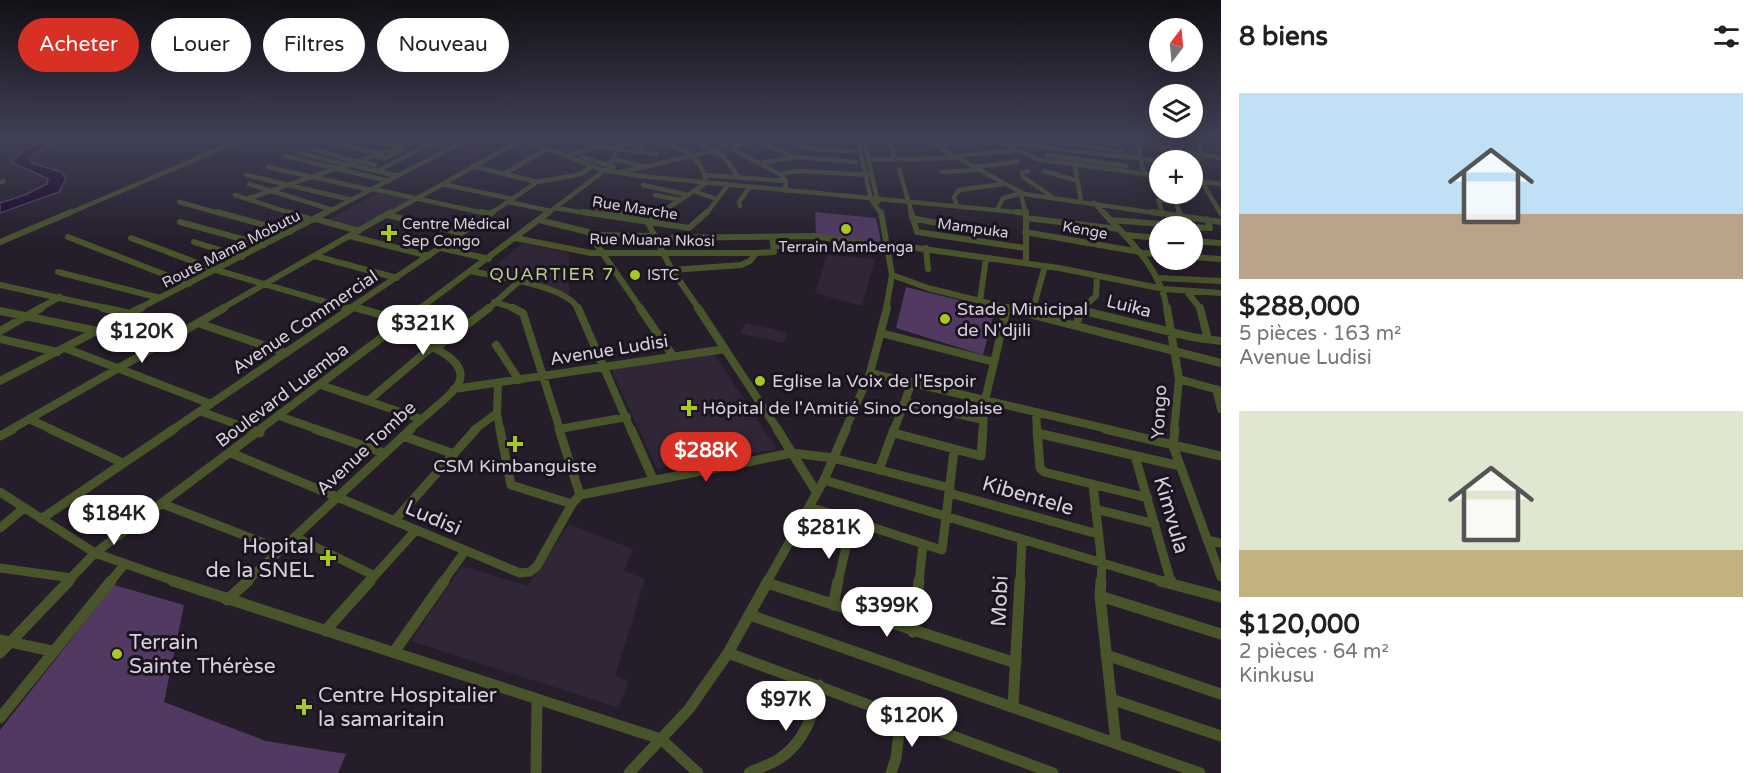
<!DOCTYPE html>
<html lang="fr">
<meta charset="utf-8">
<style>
body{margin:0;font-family:"Varela Round",sans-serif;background:#f2f2f2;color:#202124;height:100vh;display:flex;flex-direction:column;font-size:22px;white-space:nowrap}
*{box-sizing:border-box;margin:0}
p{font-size:20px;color:#757577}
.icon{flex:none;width:33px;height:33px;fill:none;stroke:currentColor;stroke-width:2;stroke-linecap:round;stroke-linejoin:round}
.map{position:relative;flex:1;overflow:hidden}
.sheet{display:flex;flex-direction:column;background:#fff;width:540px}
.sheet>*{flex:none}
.top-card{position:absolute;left:18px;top:18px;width:570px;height:54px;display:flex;gap:12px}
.needle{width:39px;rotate:16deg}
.fabs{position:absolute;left:1149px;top:18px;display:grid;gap:12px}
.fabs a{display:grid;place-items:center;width:54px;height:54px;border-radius:50%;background:#fff;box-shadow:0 6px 24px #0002;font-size:30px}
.price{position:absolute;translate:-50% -51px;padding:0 14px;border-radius:21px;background:#fff;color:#222;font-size:20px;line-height:39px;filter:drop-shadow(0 2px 3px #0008)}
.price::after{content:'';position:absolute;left:50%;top:36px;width:18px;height:14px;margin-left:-9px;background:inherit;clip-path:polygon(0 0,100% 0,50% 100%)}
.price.current{background:#d93025;color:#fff}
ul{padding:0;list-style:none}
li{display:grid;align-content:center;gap:12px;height:318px;padding:0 18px}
li span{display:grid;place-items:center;height:186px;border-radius:0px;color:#555}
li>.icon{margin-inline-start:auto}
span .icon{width:108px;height:108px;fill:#fffc;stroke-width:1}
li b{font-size:26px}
h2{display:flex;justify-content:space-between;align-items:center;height:72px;padding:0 18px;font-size:26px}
.tag{padding:0 21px;border-radius:27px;background:#fff;box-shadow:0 6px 24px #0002;font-size:21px;line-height:54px}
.tag.current{background:#d93025;color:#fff}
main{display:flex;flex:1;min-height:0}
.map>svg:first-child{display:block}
.built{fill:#302637}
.green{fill:#513961}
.water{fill:#180026;stroke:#513f5c;stroke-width:1.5}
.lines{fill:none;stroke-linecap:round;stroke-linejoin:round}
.minor-far4{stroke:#49542a;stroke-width:4.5}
.minor-far3{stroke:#49542a;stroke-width:6}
.minor-far2{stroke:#49542a;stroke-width:8}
.minor-far1{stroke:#49542a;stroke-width:9}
.minor{stroke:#49542a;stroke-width:11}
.highway{fill:#819c21;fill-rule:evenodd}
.poi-dot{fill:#a6c821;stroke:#1b1420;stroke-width:2}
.labels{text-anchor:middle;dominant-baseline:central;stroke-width:6;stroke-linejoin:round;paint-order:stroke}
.far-street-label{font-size:15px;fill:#d6d1da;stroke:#1b1420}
.far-poi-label{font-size:15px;fill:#d6d1da;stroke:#1b1420;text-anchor:start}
.far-quarter-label{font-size:18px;letter-spacing:1.5px;fill:#bbd186;stroke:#1b1420}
.street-label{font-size:18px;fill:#d6d1da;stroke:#1b1420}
.poi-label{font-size:18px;fill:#d6d1da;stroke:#1b1420;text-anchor:start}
.near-street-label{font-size:21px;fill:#d6d1da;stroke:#1b1420}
.near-poi-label{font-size:21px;fill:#d6d1da;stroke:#1b1420;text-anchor:start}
</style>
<main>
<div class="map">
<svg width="1221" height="773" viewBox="0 0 1221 773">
<rect width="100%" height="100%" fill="#251d2a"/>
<path class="built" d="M467,145L488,150L469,161L443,158Z
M379,193L411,200L359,229L326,221Z
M523,243L569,253V294L486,273Z
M827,255L875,259L862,306L815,293Z
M746,323L788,333L783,343L740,333Z
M714,354L777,449L657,469L610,367Z
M569,524L633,549L624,571L645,579L615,676L628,681L619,708L411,641L462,566L528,586Z"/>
<path class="green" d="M815,212L876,218L882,246L816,235Z
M906,287L995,309L983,355L896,328Z
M114,585L184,605L164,702L266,741L346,754L338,773H0V730Z"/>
<path class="water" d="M55,137H67L46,145L29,158L31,163L62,172L66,178L59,192L0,213V203L25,195L47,184L48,179L11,162L25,149Z"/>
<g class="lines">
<path class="minor-far4" d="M355,137L396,147
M400,137L450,148
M568,137L599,147L656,154
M601,137L643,148
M686,137L723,156L738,176
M708,137L780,174L786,181L785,191
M779,137L805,148L855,152
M857,137L871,199
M863,137L878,202
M868,137L927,141L1024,194L1162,214
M888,137L895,159
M939,137L954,144
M991,137L1037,159L1160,176
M1019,137L1121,151
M1068,137L1118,144
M1136,137L1144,174
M468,139L508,137
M525,140L602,170L640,176L1026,213
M0,141L16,137
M758,141L790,156
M331,142L376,153
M790,142L802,139L837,141
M1010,143L1123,157
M1137,143L1221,158
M424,144L439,137
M937,146L997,141
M312,149L354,161
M299,153L343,164
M1047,155L1126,166
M285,156L389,181
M374,156L385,158L405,149
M567,156L597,147
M958,156L1017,150
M1122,156L1160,161
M582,157L614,167
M613,159L641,166
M868,160L956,158
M1169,160L1170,137
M360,161L375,165
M1074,161L1081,201
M761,163L797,157L856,162
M347,164L398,176
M472,166L537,182
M268,167L371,190
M975,167L1017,162L1016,160
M608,169L618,147L634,137
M899,169L912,214
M377,171L429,145
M1028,171L1022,173L1023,177L1051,196
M1044,171L1078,181
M622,172L775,137
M942,172L978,170
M504,174L548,148
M780,174L797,171L871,175
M246,175L352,200
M706,175L786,181
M1195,181L1201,137
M1200,181L1221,184
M0,182L4,181
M1202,182L1221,214
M249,184L333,210
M442,184L513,199
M643,185L688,195L706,183C705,154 669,143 645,137
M373,189L488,214
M694,191L716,199
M1173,194L1180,214
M235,195L293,214
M655,195L680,200
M1021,195L1026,214
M247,199L414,142
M871,199L881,214
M179,202L222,214
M509,202L551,211
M1094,203L1104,214
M740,206L739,202L750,187
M957,206L954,197L959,190L1003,184
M555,208L593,214
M596,208L624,214
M997,210L1003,198L1022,193
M1162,212L1158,200L1175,201
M67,214L248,137
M324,214L472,137
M389,214L523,139L535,137
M490,214L537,182L581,174L592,166
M547,214L601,173
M658,214L688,195
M706,214L728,185"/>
<path class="minor-far3" d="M217,212L290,232
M288,212L313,220
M481,212L490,214
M583,212L689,228L707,212
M617,212L656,220
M881,212L892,275L886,309
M911,212L917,232L1025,248
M1017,212L1026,213
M1026,212V263
M1103,212C1130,241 1161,269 1167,309
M1152,212L1221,222
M1179,212L1180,215
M387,215L462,233
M912,218L992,234
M1026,218L1119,229
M316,219L359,231
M653,219L660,212
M539,220L588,232L641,309
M1110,220L1188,226
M180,222L264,245
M648,223L672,270L699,309
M1192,227L1210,228L1207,219
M1025,232L1140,252
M590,235L656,236
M1125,235L1160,238
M350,236L429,256
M68,237L189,284
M131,238L216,270L350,309
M515,238L591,253H756L774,252L772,237
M657,238L814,236L889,248
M1192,241L1221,243
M0,242L71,212
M194,242L242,257
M888,244L1059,268L1164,289L1221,293
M774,246L801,247
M441,248L489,259
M926,248L928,269
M1141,253L1160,254
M315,256L397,278
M1192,257L1221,259
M672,270L741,265L750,261L756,253
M471,271C496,277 568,286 578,309
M58,272L160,298
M892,275L928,288L1012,309
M1158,278L1221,281
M0,285L110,309
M1187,292L1201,309
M980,301L986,258
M494,302L517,309
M354,307L363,309
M38,309L60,297
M138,309L327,212
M221,309L391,212
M349,309L493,212
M419,309L549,212
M488,309L517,283
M1006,309L1007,307
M1033,309L1045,266
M1081,309L1096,296L1097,276"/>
<path class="minor-far2" d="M103,308L130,314
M346,308L350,309
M357,308L407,322
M513,308L523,313L560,430
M578,308L631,430
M640,308L673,356
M698,308L778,430
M1006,308L1221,363
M1167,308L1179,379L1174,430
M1200,308L1208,339
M1080,310L1192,337L1221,341
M0,311L97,331
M1032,314L1034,308
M198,323L286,353
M1076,325L1082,308
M0,331L41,308
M391,332C409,338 474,355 458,385C452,395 420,420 409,430
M881,333L994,362
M0,339L57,352
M496,345L519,380
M65,348L211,404
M436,348L489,308
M870,373L1112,430
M1179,379L1221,391
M0,381L141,308
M498,384L497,413L500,430
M321,385L421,419
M454,389L725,349
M1216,389L1221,409
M369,400L433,346
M906,402L983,420
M200,411L252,430
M1036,412L1037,430
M279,416L319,430
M29,419L53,430
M559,429L627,417
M10,430L224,308
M172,430L352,308
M259,430L421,308
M474,430L497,413
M845,430L870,373L887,308
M894,430L912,382
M983,430L985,400L1007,308"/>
<path class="minor-far1" d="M50,429L123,463
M248,429L260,433
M315,429L384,453
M500,429L511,485L572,504
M559,429L580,495
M631,429L653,479
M777,429L817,493
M1037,429L1040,468L1044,472L1148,498
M1105,429L1221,456
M1175,429L1173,446L1221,577
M894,433L981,456L983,429
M1037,433L1180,466
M0,436L13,429
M403,436L454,454
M231,453L520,573L530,572L537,566L572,504L580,495L792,453L833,458L950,488
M1135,456L1171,582
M879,470L894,429
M824,480L1166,582
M1093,485L1102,565L1101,582
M0,492L95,553L177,582
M949,493L1098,534
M163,504L282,550
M810,507L942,550L954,451
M1095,509L1155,524
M41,519L174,429
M394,521L476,429
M0,528L24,508
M295,537L373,575
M1207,540L1221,543
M0,568L72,578
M67,582L95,553L261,429
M110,582L124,565
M246,582L411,429
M369,582L416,530
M443,582L465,551
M767,582L824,480L846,429
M838,582L852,521
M919,582L923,545
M1020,582L1022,540"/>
<path class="minor" d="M173,581L661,739L698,773
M1101,581L1100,596L1116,743
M1160,581L1221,597
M1171,581L1172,584
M767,583L1016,663
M1100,596L1221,634
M227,600L248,581
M833,605L838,581
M750,615L1200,773
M325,631L370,581
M913,632L919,581
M0,640L52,651
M394,652L444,581
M0,653L69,581
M728,653L1053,773
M1106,655L1221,694
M1111,699L1221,736
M1013,706L1020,581
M0,718L111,581
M536,773L537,699
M629,773L689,709L728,653L768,581
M749,773C759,767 770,765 779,759C805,742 814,714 819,685
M891,773L896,758L901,715"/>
<path class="highway" d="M1203,137H1221V141Z"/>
</g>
<linearGradient id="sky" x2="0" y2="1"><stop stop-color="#141017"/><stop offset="0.56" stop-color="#404055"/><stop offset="1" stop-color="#404055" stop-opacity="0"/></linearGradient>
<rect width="1221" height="245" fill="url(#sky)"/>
<g class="poi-dot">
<circle cx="846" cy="229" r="6"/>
<path d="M386 224h6v6h6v6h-6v6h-6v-6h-6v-6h6z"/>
<circle cx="635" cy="275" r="6"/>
<circle cx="945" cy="319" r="6"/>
<circle cx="760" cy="381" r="6"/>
<path d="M686 399h6v6h6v6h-6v6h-6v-6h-6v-6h6z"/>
<path d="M512 435h6v6h6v6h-6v6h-6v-6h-6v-6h6z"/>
<path d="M325 549h6v6h6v6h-6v6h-6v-6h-6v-6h6z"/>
<circle cx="117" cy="654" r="6"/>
<path d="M301 698h6v6h6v6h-6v6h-6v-6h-6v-6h6z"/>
</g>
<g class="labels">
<g class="far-street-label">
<text transform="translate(635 208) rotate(9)">Rue Marche</text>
<text transform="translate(973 228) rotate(8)">Mampuka</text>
<text transform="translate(1085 230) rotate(10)">Kenge</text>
<text transform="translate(652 240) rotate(1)">Rue Muana Nkosi</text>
<text transform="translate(231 249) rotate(-27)">Route Mama Mobutu</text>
</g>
<g class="far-poi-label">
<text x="402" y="224">Centre Médical<tspan x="402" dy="17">Sep Congo</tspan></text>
<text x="846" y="247" text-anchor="middle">Terrain Mambenga</text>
<text x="647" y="275">ISTC</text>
</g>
<g class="far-quarter-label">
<text x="552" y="274">QUARTIER 7</text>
</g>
<g class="street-label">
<text transform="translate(1129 306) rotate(14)">Luika</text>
<text transform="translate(305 322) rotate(-34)">Avenue Commercial</text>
<text transform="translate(609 350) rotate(-9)">Avenue Ludisi</text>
<text transform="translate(282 395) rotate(-37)">Boulevard Luemba</text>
<text transform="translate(1159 412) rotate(-87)">Yongo</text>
<text transform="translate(366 448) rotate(-43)">Avenue Tombe</text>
</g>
<g class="poi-label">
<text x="957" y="309">Stade Minicipal<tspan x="957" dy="21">de N'djili</tspan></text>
<text x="772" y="381">Eglise la Voix de l'Espoir</text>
<text x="702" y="408">Hôpital de l'Amitié Sino-Congolaise</text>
<text x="515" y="466" text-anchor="middle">CSM Kimbanguiste</text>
</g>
<g class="near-street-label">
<text transform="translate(1028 496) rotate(16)">Kibentele</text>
<text transform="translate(1171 515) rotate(74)">Kimvula</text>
<text transform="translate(433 518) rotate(23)">Ludisi</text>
<text transform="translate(1000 601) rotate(-87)">Mobi</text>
</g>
<g class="near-poi-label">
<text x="314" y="546" text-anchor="end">Hopital<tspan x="314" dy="24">de la SNEL</tspan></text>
<text x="129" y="642">Terrain<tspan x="129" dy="24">Sainte Thérèse</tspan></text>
<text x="318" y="695">Centre Hospitalier<tspan x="318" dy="24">la samaritain</tspan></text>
</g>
</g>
</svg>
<div class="fabs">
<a><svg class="needle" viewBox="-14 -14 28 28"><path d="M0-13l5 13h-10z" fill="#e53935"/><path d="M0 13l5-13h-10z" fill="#757577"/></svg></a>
<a><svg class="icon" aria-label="layers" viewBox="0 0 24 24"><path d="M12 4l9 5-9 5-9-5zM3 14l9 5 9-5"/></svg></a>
<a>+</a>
<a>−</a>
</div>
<b class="price" style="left:423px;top:356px">$321K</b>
<b class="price" style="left:142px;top:364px">$120K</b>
<b class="price current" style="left:706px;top:483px">$288K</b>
<b class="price" style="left:114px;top:546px">$184K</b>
<b class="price" style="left:829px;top:560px">$281K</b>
<b class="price" style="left:887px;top:638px">$399K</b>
<b class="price" style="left:786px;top:732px">$97K</b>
<b class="price" style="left:912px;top:748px">$120K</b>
<div class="top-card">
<a class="tag current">Acheter</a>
<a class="tag">Louer</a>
<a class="tag">Filtres</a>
<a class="tag">Nouveau</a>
</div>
</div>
<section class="sheet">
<h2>8 biens<svg class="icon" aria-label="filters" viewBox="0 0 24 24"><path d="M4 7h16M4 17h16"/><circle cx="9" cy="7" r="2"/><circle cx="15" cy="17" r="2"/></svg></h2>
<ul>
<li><span style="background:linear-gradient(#bfe0f5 65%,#b9a48a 0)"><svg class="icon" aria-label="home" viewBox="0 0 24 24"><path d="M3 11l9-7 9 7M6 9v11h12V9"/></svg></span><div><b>$288,000</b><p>5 pièces · 163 m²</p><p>Avenue Ludisi</p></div></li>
<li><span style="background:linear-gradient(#dfe7d0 75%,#c2b280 0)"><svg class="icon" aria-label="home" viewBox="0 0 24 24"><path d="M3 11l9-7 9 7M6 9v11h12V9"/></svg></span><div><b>$120,000</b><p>2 pièces · 64 m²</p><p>Kinkusu</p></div></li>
</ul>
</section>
</main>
